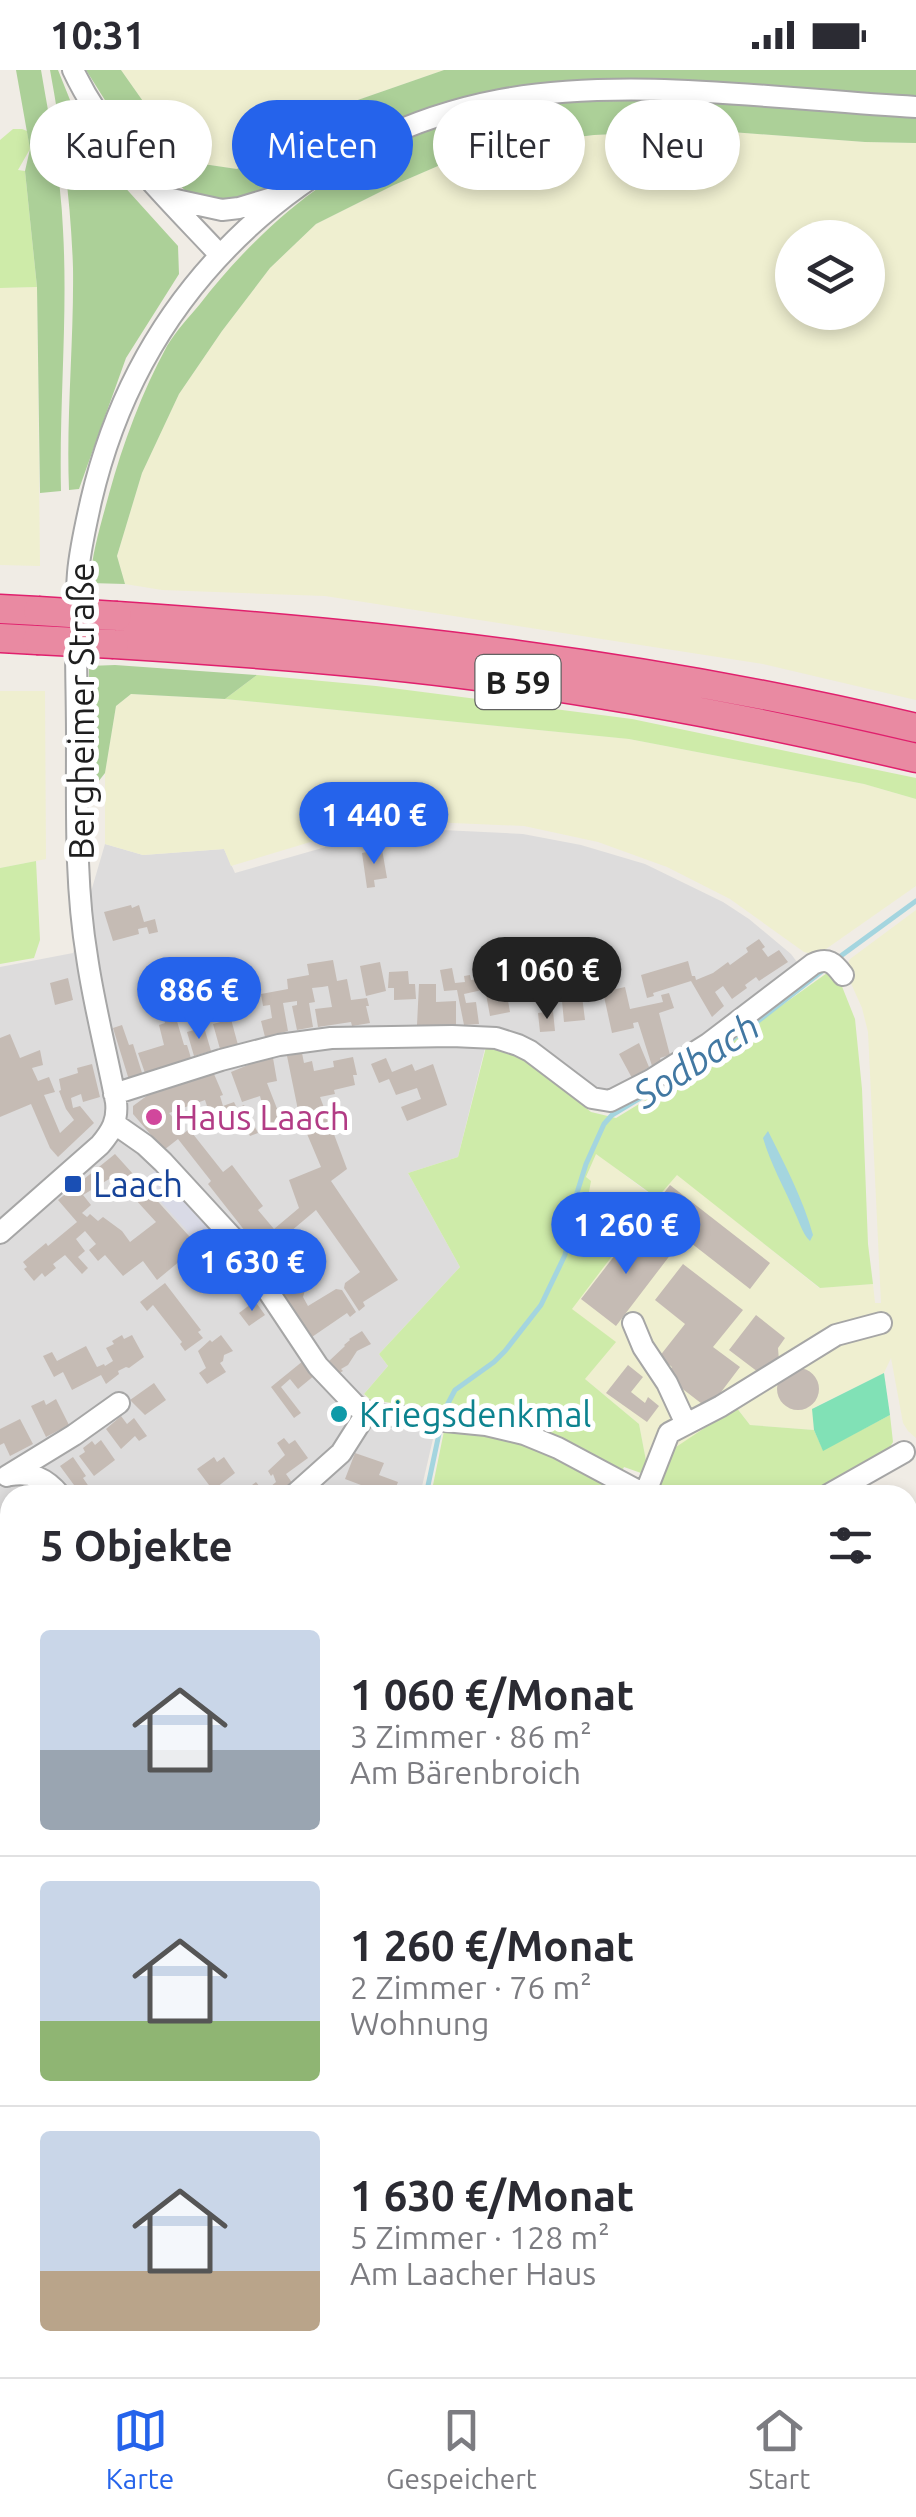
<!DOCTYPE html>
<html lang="de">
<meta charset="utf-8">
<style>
body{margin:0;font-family:Ubuntu,sans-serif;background:#f2f2f3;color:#2b2b33;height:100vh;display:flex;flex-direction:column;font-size:38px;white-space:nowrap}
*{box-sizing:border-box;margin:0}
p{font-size:32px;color:#7c7c81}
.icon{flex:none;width:55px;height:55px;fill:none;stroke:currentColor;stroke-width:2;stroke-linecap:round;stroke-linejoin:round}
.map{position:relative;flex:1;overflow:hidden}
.sheet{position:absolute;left:0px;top:1415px;width:918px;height:892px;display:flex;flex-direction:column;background:#fff;border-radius:30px 30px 0 0;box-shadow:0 5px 15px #0003}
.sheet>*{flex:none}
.top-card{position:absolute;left:30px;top:30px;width:858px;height:90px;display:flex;gap:20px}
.buttons{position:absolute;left:775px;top:150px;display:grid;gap:20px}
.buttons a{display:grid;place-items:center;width:110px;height:110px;border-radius:50%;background:#fff;box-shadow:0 5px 15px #0003;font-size:50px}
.price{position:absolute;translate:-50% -85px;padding:0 22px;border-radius:35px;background:#2563eb;color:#fff;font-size:32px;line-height:65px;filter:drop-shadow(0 2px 5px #0008)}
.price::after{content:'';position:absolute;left:50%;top:60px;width:30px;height:22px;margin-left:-15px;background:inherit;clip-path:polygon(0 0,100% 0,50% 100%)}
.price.selected{background:#222;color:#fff}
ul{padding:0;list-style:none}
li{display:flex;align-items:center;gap:30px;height:250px;padding:0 40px}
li+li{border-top:2px solid #e1e1e2}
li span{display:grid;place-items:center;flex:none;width:280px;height:200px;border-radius:10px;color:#555}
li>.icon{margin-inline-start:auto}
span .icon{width:120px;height:120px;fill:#fffc;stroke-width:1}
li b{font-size:42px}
h2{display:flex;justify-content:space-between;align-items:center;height:120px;padding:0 40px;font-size:42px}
.pill{padding:0 35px;border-radius:45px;background:#fff;box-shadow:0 5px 15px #0003;font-size:35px;line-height:90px}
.pill.selected{background:#2563eb;color:#fff}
.status{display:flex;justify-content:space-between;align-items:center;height:70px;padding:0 50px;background:#fff;direction:ltr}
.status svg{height:28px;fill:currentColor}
.tabs{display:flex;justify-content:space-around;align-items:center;height:140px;border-top:2px solid #e1e1e2;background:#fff;font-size:28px;color:#7c7c81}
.tabs a{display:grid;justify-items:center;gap:5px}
.tabs .selected{color:#2563eb}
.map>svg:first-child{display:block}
.residential{fill:#dddcdc}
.farmland{fill:#efefd0;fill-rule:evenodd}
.grass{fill:#ceeba9}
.forest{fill:#acd098}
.park{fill:#c1fbc2}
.pitch{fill:#81e1b6}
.plaza{fill:#d9dae6}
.water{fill:#a4d5df}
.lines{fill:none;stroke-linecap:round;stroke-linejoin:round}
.stream{stroke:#a4d5df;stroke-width:5}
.building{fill:#c5bbb4;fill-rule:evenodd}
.minor-casing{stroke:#a6a6a6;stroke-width:24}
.highway-casing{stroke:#e0206d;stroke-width:31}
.minor{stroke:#fff;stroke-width:20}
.highway{stroke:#e98aa2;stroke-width:28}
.highway-bridge-casing{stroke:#e0206d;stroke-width:31;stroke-linecap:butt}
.highway-bridge{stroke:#e98aa2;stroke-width:28}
.hotel-dot{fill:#d1479c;stroke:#fff;stroke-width:4}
.transit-dot{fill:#1a4fb4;stroke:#fff;stroke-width:4}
.culture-dot{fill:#0f9aa8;stroke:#fff;stroke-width:4}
.labels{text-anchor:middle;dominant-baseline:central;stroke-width:10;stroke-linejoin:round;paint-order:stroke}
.shield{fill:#fff;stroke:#626262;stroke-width:2.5}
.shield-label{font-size:32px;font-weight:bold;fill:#1f1f1f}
.street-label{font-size:35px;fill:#1f1f1f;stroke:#fff}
.hotel-label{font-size:35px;fill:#b23c85;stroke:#fff;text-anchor:start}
.transit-label{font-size:35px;fill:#164399;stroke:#fff;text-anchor:start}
.culture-label{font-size:35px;fill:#0d838f;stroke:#fff;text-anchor:start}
.water-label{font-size:38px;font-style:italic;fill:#4278a2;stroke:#fff}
</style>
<div class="status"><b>10:31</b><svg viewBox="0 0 49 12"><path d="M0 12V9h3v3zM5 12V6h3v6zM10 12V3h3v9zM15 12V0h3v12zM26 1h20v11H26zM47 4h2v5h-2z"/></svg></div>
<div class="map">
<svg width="916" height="2307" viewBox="0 0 916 2307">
<rect width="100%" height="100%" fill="#f0ece5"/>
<path class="residential" d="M421,759L523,764L581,775L645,794L723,832L749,849L791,884L803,900L609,1029L488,966L458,1087L408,1103L460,1197L379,1284L388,1296L364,1324L376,1350L436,1356L420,1425H10V2298H908V2090L916,2087V2307H0V897L73,883L105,774L143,785L224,779L235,803L364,766Z"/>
<path class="farmland" d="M121,0H444L329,40L237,99L203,94L171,71Z
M705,60L865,72L916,73V630L763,594L325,526L162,520L125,514L117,486L142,403L179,324L222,261L270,198L316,154L394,115L475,80L594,65ZM792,168H868V242H792Z
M37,217L40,496L0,495V218Z
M0,621H45L46,789L0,798Z
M131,624L225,629L629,669L864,714L916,729V816L826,879L813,884L804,882L730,829L667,797L598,772L524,756L430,752L377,755L317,770L231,796L224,779L143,785L105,774V703L116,636Z
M916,840V1368L908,1361L903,1353L891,1288L884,1303L813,1338L814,1360L750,1355L737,1338L648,1401L639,1354L585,1309L571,1239L634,1157L589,1122L586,1108L596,1083L656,1129L677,1104L819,1218L873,1214L875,1233H881L868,962L862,938L845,900L850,889Z
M910,1446L916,1475V2081L908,2083V1447Z"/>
<path class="grass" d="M13,59H22L27,61L30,79L18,100L25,101L37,217L0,218V70Z
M257,605L376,616L632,649L916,708V729L864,714L629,669L225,629Z
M36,791L40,870L34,888L0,894V798Z
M827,903L841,914L855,949L862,1019L868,1174L873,1214L820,1218L677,1105L657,1128L596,1084L586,1107L591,1111L589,1122L634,1157L572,1239L616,1272L585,1309L639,1354L648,1401L641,1403L624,1397L622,1401L519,1356L448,1341L371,1330L364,1324L388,1296L379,1284L460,1197L408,1103L458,1087L486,977L516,986L537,998L591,1042L616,1048L672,1014Z
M736,1337L750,1355L814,1360L823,1380L890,1345L893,1372L887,1382L820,1425H660L657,1418L670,1381Z
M445,1356L509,1364L637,1425H431Z"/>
<path class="forest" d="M16,0H41C50,53 61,106 63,160C68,247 59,334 61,421L40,423L37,217L25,101L30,79Z
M50,0H58L76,45L95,78L121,113L178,176L179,204L126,288L79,419L69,420C66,346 74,272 73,198C71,132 62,65 50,0Z
M86,0H121L171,71L203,94L237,99L329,40L444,0H916V29L674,14L396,51L347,74L264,120L235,132L196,131L125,62Z
M598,30H660L916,46V73L865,72L705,60L594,65L475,80L394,115L316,154L270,198L222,261L179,324L142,403L117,486L125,514L90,513C92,482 101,454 109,424C123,373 142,322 167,276C176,261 189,247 200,234C254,164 323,104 405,68C466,40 532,34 598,30Z
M115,595L257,605L225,629L131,624L116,636L105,703L98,712L88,686L89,596Z"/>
<path class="park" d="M0,1950L10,1952V2088L0,2032Z"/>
<path class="pitch" d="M884,1303L890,1345L823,1381L814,1360L812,1339Z"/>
<path class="plaza" d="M160,1097L215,1160L200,1175L142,1111Z"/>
<path class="water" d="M768,1061C785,1095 803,1129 813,1165L810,1171C802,1163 800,1153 795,1143C784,1117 771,1095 763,1068Z"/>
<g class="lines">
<path class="stream" d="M838,888L916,831
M689,998L753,955L826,898
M444,1341L455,1320L494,1292L505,1281L541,1235L565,1185L576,1126L586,1094L604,1054L612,1045L650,1022
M426,1425L440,1359"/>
</g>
<path class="building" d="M382,779L387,808L374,810L375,817L367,818L362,783Z
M131,835L132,838L139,835L144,852L155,849L158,862L149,864L147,857L138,859L139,864L113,871L104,842Z
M759,869L765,877L762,879L768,887L779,880L788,892L759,911L756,907L745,915L747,918L732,929L723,916L715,922L724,936L712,947L691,911L653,923L654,926L647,928L641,905L688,891L692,906H695L696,910L713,903L728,892L730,895L748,882L746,878Z
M583,873L586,899L575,900L571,874Z
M333,890L337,911L347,909L351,930L367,928L369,936H366L370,953L352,956L351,952L318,957L315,939L332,937L328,916L322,917L312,918L315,932L309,933L313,957L297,960L292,936L297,935V931L283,933L288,961L265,967L261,951L272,948L270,935L263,936L261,924L288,919L287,909L309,905L307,894Z
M380,892L386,921L366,926L360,896Z
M452,898L455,913L465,912L464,906L470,905L471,910L477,909L479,916H481L482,920L464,924L466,933L476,932L479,954L464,955L457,920L444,921L440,900Z
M408,901L409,914H415L416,929L394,930V918H388L389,902Z
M512,901L515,923L507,925L510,942L490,946L484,913L504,910L503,903Z
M68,908L73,930L55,935L50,913Z
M590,909V917L581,918L585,950L564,952L562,931L552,932L550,917L561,916V919L576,917L575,911Z
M419,914H436V932L456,931V955H417Z
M625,917L630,939L663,932L661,925L669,923L674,938L659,943L670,985L660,988L661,991L652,996L638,952L633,953L634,958L612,963L603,922Z
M247,919L250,932L237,935L240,948H232L231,944L221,947L215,925Z
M170,936L171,942L174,941L184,975H187L191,988L145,1003L138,983L164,975L159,955L165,953L161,938Z
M553,941L555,961L540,962L538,943Z
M231,949L238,975L220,979L213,954Z
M122,955L129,975L133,974L143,1006L129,1010L113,958Z
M204,957L211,981L194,986L187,962Z
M10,964L20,988L40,980L43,995L32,998L38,1011L49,1007L55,1022L44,1025L60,1063L74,1050L66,1039L59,1021L61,1020L59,1009L78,1003L77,998L92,994L100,1027L83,1032L81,1024L71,1028L73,1038L80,1036L94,1053L58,1087L50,1078L31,1034L0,1047V968Z
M639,973L649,997L632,1008L619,984Z
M302,983L304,993L312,991L314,1001L334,997L333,991L353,987L357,1005H353L355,1015L334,1020L335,1024L320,1027L347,1099L331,1111L398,1210L363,1232L365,1236L359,1241L344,1218L345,1213L360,1202L316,1140L271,1178L276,1187L284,1186L289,1193L288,1197L291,1198L290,1204L298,1219L305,1220L303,1227L308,1236L336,1219L342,1220L356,1242L350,1247L347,1243L309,1269L254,1176L256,1175L208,1114L211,1111L178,1069L164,1080L133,1044V1036L152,1022L214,1004L223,1025L220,1026L223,1036L234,1032L237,1038L244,1035L258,1063L250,1066L238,1041L212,1051L205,1030L169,1043L176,1051L173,1052L183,1064L189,1059L223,1102L232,1095L263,1136L258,1140L274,1159L299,1138L289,1110L321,1097L299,1045L287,986Z
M273,988L277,1011L267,1013L283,1054L269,1059L260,1026L242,1032L231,1002L248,995L247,993Z
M386,988L392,1002L412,994L415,1001L433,994L447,1035L407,1051L401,1037L421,1029L417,1018L396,1025L389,1009L379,1013L371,994Z
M115,1084L198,1176L157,1210L143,1191L123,1206L105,1185L98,1191L89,1180L96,1174L85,1161L76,1169L85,1181L78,1187L88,1198L82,1204L65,1185L53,1194L56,1198L45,1207L42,1203L34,1211L24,1199L27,1197L23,1192L46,1173L48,1176L77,1152L58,1130ZM114,1106L156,1152L130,1172L122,1161L103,1147L98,1151L90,1144L87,1147L82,1143L91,1135L83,1125Z
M670,1115L770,1193L750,1219L650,1141Z
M636,1158L671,1184L616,1256L581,1229Z
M216,1163L240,1195L229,1204L223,1195L227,1192L221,1182L209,1192L211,1196L205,1201L193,1186Z
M189,1188L210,1215L200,1223L180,1196Z
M683,1194L743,1240L713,1277L740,1297L712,1334L706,1337L671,1310L668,1303L672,1297L659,1287L685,1254L655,1230Z
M165,1213L201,1260L198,1262L203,1268L185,1281L180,1274L182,1272L153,1235L147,1241L140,1232Z
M255,1231L265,1245L249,1256L239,1243Z
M756,1245L785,1268L778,1278L779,1291L758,1302L729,1280Z
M362,1261L371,1274L357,1281L348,1295L341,1299L343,1301L336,1305L328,1292L345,1276L344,1275L350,1270L349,1269Z
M122,1265L124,1269L132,1265L144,1287L129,1298L126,1297L118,1301L119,1304L106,1314L101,1305L72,1320L63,1302L54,1307L43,1286L52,1282L57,1291L86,1276L97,1297L104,1294L105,1296L113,1291L106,1278L114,1274L112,1271Z
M221,1265L233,1281L224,1285L223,1291L220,1293L226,1302L207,1314L199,1303L206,1298L198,1281L210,1270L212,1272Z
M303,1291L315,1305L298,1319L290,1309L281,1317L301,1343L294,1348L271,1317Z
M628,1295L643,1307L631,1322L645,1333L648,1327L659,1336L647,1352L606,1323Z
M777 1319a21 21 0 1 1 42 0a21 21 0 1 1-42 0Z
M154,1313L166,1330L145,1345L130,1330Z
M56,1329L69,1355L46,1367L31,1336L44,1330L46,1335Z
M121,1346L127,1354L134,1348L147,1366L139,1371L135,1366L121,1379L106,1359Z
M20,1349L33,1374L10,1386L4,1373L0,1375V1359Z
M284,1368L289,1374L295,1370L308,1388L286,1404L295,1417L284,1425H254L248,1418L256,1412L264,1422L276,1412L273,1404L271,1406L268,1401L285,1385L277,1373Z
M101,1370L115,1390L94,1406L79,1386L85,1382L83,1378L92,1371L95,1375Z
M355,1383L384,1393L379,1405L398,1412L393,1425H366L369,1418L345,1409Z
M73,1387L86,1406L83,1408L92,1421L86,1425H76L70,1417L74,1415L60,1396Z
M214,1387L217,1392L224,1387L235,1403L212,1421L215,1425H196L209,1415L197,1399Z
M4,1569L10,1579V1595L0,1601V1572Z
M0,1829H2L5,1846L10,1845V1904L0,1906Z
M0,2269L10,2277V2298H18L10,2307H5L0,2303Z
M46,2298H75L80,2306L52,2307Z
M335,2298H383L361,2305L362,2307H338Z
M654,2298H680L683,2307H653Z"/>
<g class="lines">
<defs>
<path id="minor" d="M73,0C107,72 166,127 220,185
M167,128L222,140L239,138L279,126
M114,1024L221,990L279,975L331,968L452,966L496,968L518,975L530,981L592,1028L610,1031L651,1010L708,974L813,894C828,887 834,893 843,905
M115,1054L145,1075L163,1092L232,1167L318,1296L357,1337L374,1344L486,1355L524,1364L558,1378L646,1425
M0,1163L100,1075C112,1061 118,1050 116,1032C107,984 94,936 87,887C75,815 77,740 77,667C77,613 74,557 78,503C80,479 86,454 91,431C117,319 173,223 260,147C328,88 410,47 500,30C630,6 783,30 916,37
M633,1253L643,1277L667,1313L686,1354
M10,1405C32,1402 46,1408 60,1425
M7,1406L74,1365L119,1333
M645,1424L669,1363L721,1336L836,1265L881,1253
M294,1425L341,1383L367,1342
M828,1425L904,1382
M0,1626L10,1620
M0,1935L10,1938
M908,2210L916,2207
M0,2228L10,2230
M908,2286L914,2307
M176,2298L192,2307
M529,2298L532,2307
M629,2298L632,2307
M781,2302L797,2298
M19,2307L26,2298
M241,2307L247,2298
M469,2307L500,2298"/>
<path id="highway" d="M0,539L38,541
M117,546C388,564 651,595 916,658
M0,568L37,570
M114,574C228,581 341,589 454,603C609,622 764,652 916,688"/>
</defs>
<use href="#minor" class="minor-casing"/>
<use href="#highway" class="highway-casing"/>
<use href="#minor" class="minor"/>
<use href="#highway" class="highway"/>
<defs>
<path id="highway-bridge" d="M38,541L117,546
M37,570L114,574"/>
</defs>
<use href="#highway-bridge" class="highway-bridge-casing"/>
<use href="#highway-bridge" class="highway-bridge"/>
</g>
<circle class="hotel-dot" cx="154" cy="1047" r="10"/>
<rect class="transit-dot" x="63" y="1104" width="20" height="20" rx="5"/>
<circle class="culture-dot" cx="339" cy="1344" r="10"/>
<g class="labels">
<rect class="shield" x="475.5" y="585" width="85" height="54" rx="8"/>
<g class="shield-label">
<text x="518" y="612">B 59</text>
</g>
<g class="street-label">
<text transform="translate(81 641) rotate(-90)">Bergheimer Straße</text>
</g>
<g class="hotel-label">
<text x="174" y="1047">Haus Laach</text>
</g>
<g class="transit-label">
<text x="93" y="1114">Laach</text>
</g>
<g class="culture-label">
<text x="359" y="1344">Kriegsdenkmal</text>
</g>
<g class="water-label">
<text transform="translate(696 990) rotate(-33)">Sodbach</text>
</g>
</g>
</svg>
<div class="buttons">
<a><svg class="icon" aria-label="layers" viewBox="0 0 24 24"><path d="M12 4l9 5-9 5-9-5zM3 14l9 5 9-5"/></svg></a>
</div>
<b class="price" style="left:374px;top:797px">1 440 €</b>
<b class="price selected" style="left:547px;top:952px">1 060 €</b>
<b class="price" style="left:199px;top:972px">886 €</b>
<b class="price" style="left:626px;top:1207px">1 260 €</b>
<b class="price" style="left:252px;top:1244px">1 630 €</b>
<div class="top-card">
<a class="pill">Kaufen</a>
<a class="pill selected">Mieten</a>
<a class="pill">Filter</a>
<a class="pill">Neu</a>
</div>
<section class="sheet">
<h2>5 Objekte<svg class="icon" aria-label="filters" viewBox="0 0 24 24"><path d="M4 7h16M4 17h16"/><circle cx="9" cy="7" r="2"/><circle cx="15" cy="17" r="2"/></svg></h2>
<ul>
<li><span style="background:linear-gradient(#c9d6e8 60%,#9aa5b1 0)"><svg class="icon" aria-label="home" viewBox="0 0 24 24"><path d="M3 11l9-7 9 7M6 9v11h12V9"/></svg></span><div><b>1 060 €/Monat</b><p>3 Zimmer · 86 m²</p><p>Am Bärenbroich</p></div></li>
<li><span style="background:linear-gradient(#c9d6e8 70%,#8fb573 0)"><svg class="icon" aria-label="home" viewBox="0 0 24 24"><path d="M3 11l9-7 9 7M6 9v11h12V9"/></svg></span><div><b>1 260 €/Monat</b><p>2 Zimmer · 76 m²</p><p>Wohnung</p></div></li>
<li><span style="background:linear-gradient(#c9d6e8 70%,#b9a48a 0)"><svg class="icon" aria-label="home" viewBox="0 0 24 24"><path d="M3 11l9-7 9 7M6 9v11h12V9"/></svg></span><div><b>1 630 €/Monat</b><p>5 Zimmer · 128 m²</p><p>Am Laacher Haus</p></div></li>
</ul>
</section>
</div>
<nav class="tabs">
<a class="selected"><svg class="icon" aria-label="map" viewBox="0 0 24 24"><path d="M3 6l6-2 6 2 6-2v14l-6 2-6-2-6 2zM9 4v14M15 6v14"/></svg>Karte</a>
<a><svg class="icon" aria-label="saved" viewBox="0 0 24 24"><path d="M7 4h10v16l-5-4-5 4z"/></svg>Gespeichert</a>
<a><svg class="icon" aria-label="home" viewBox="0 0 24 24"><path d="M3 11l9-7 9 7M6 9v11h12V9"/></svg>Start</a>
</nav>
